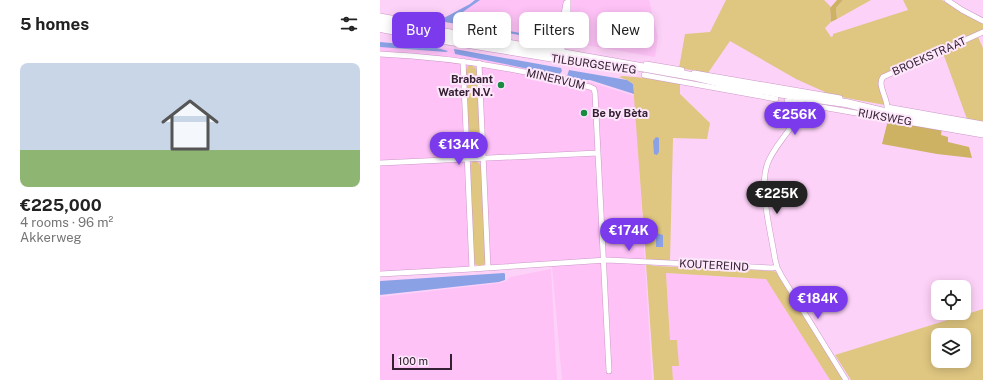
<!DOCTYPE html>
<meta charset="utf-8">
<style>
body{margin:0;font-family:"Public Sans",sans-serif;background:#f2f2f2;color:#222;height:100vh;display:flex;flex-direction:column;font-size:15px;white-space:nowrap}
*{box-sizing:border-box;margin:0}
p{font-size:13px;color:#767676}
.icon{flex:none;width:22px;height:22px;fill:none;stroke:currentColor;stroke-width:2;stroke-linecap:round;stroke-linejoin:round}
.map{position:relative;flex:1;overflow:hidden}
.panel{display:flex;flex-direction:column;background:#fff;width:380px}
.panel>*{flex:none}
.banner{position:absolute;left:12px;top:12px;width:380px;height:36px;display:flex;gap:8px}
.buttons{position:absolute;left:551px;top:280px;display:grid;gap:8px}
.buttons a{display:grid;place-items:center;width:40px;height:40px;border-radius:8px;background:#fff;box-shadow:0 2px 10px #0003;font-size:20px}
.scale{position:absolute;left:12px;bottom:10px;width:60px;box-sizing:border-box;padding-left:4px;border:2px solid #342032;border-top:0;font-size:11px;line-height:14px;white-space:nowrap;color:#342032;-webkit-text-stroke:3px #fde7fa;paint-order:stroke}
.price{position:absolute;translate:-50% -34px;padding:0 9px;border-radius:14px;background:#7c3aed;color:#fff;font-size:13px;line-height:26px;filter:drop-shadow(0 1px 2px #0008)}
.price::after{content:'';position:absolute;left:50%;top:24px;width:12px;height:9px;margin-left:-6px;background:inherit;clip-path:polygon(0 0,100% 0,50% 100%)}
.price.on{background:#222;color:#fff}
ul{padding:0;list-style:none}
li{display:grid;align-content:center;gap:8px;height:212px;padding:0 20px}
li span{display:grid;place-items:center;height:124px;border-radius:8px;color:#555}
li>.icon{margin-inline-start:auto}
span .icon{width:72px;height:72px;fill:#fffc;stroke-width:1}
li b{font-size:17px}
h2{display:flex;justify-content:space-between;align-items:center;height:48px;padding:0 20px;font-size:17px}
.pill{padding:0 14px;border-radius:8px;background:#fff;box-shadow:0 2px 10px #0003;font-size:14px;line-height:36px}
.pill.on{background:#7c3aed;color:#fff}
main{display:flex;flex:1;min-height:0}
.map>svg:first-child{display:block}
.built{fill:#fec2f7}
.green{fill:#dfc681;fill-rule:evenodd}
.forest{fill:#ceb263}
.water{fill:#8ba1e6}
.lines{fill:none;stroke-linecap:round;stroke-linejoin:round}
.minor-casing{stroke:#cb98c6;stroke-width:6}
.primary-casing{stroke:#cb98c6;stroke-width:9}
.minor{stroke:#fff;stroke-width:5}
.primary{stroke:#fff;stroke-width:8}
.poi-dot{fill:#198a42;stroke:#fde7fa;stroke-width:1.5}
.labels{text-anchor:middle;dominant-baseline:central;stroke-width:4;stroke-linejoin:round;paint-order:stroke}
.street-label{font-size:11px;fill:#342032;stroke:#fde7fa}
.poi-label{font-size:11px;font-weight:bold;fill:#342032;stroke:#fde7fa;text-anchor:end}
</style>
<main>
<section class="panel">
<h2>5 homes<svg class="icon" aria-label="filters" viewBox="0 0 24 24"><path d="M4 7h16M4 17h16"/><circle cx="9" cy="7" r="2"/><circle cx="15" cy="17" r="2"/></svg></h2>
<ul>
<li><span style="background:linear-gradient(#c9d6e8 70%,#8fb573 0)"><svg class="icon" aria-label="home" viewBox="0 0 24 24"><path d="M3 11l9-7 9 7M6 9v11h12V9"/></svg></span><div><b>€225,000</b><p>4 rooms · 96 m²</p><p>Akkerweg</p></div></li>
</ul>
</section>
<div class="map">
<svg width="603" height="380" viewBox="0 0 603 380">
<rect width="100%" height="100%" fill="#fdd2f8"/>
<path class="built" d="M97,0H269L278,37L275,57L73,22L74,16Z
M0,45L79,49L209,82L255,96L272,380H182L172,266L0,275Z
M171,269L177,380H0V297L120,283L126,281L130,277Z
M286,273L386,279L450,380H293L292,366H298L297,340H290Z"/>
<path class="green" d="M346,0H444L451,7L450,8L451,22L445,28L451,37L453,36V34L528,10L523,0H562L580,12L603,22V32L502,75C495,84 502,96 505,105L444,94L445,92L416,79L350,41L328,73L299,68L305,34L330,32Z
M463,0H491L457,19L456,8Z
M598,37L603,48V122L587,119L563,53Z
M91,65L97,69L101,148L99,154L94,156L89,153L86,70L88,66Z
M243,76L265,78L300,84V94L330,123L327,139L293,138L290,260H266L253,84L247,80L239,77Z
M95,161L99,163L102,168L106,258L104,265L99,266L94,264L90,166L92,162Z
M266,264L275,266L393,271L396,272L426,318L463,380H450L386,279L286,273L290,340H297L299,366H292L293,380H274Z
M603,309V380H471L455,355ZM558,335H584V361H558Z"/>
<path class="forest" d="M457,0H463L456,8L457,19L451,22L450,8Z
M508,120L562,129L561,135L568,137V142L589,147L592,158L557,154L502,144Z"/>
<path class="water" d="M95,0H100L77,16V20L79,22L168,38V40L65,22H62L60,24L62,19L90,4Z
M0,42L53,47L68,51L66,52L0,47Z
M74,49L181,68L182,71L179,75L75,54Z
M189,70L247,80L253,84L254,94L210,80H200L187,76Z
M276,137L279,138V152L277,155L274,154L273,141Z
M276,233L283,235V247H276Z
M124,273L125,274V280L119,282L0,295V281Z"/>
<g class="lines">
<defs>
<path id="minor" d="M567,0L582,10L603,21
M0,16L53,26
M603,32L503,77C497,85 507,97 507,107L603,124
M0,54C71,57 141,69 210,87L214,89L215,93L218,153L0,163
M177,54L186,3
M181,55L188,14V0
M83,61L92,269
M99,63L108,268
M266,64L302,70
M314,73L460,98
M264,75L396,99
M421,97C423,123 394,142 387,165C379,189 391,233 395,259L397,267L401,275L466,380
M407,101L603,135
M218,153L229,371
M0,274L92,269L227,260L392,268L397,267"/>
<path id="primary" d="M0,21L317,77L346,84L421,97L466,103L504,112L603,130
M0,28L52,38L229,67"/>
</defs>
<use href="#minor" class="minor-casing"/>
<use href="#primary" class="primary-casing"/>
<use href="#minor" class="minor"/>
<use href="#primary" class="primary"/>
</g>
<g class="poi-dot">
<circle cx="121" cy="85" r="4"/>
<circle cx="204" cy="113" r="4"/>
</g>
<g class="labels">
<g class="street-label">
<text transform="translate(549 56) rotate(-24)">BROEKSTRAAT</text>
<text transform="translate(214 64) rotate(8)">TILBURGSEWEG</text>
<text transform="translate(176 79) rotate(13)">MINERVUM</text>
<text transform="translate(505 117) rotate(10)">RIJKSWEG</text>
<text transform="translate(334 265) rotate(3)">KOUTEREIND</text>
</g>
<g class="poi-label">
<text x="113" y="79">Brabant<tspan x="113" dy="13">Water N.V.</tspan></text>
<text x="212" y="113" text-anchor="start">Be by Bèta</text>
</g>
</g>
</svg>
<div class="buttons">
<a><svg class="icon" aria-label="locate" viewBox="0 0 24 24"><circle cx="12" cy="12" r="6"/><path d="M12 2v4M12 18v4M2 12h4M18 12h4"/></svg></a>
<a><svg class="icon" aria-label="layers" viewBox="0 0 24 24"><path d="M12 4l9 5-9 5-9-5zM3 14l9 5 9-5"/></svg></a>
</div>
<div class="scale">100 m</div>
<b class="price" style="left:415px;top:136px">€256K</b>
<b class="price" style="left:79px;top:166px">€134K</b>
<b class="price on" style="left:397px;top:215px">€225K</b>
<b class="price" style="left:249px;top:252px">€174K</b>
<b class="price" style="left:438px;top:320px">€184K</b>
<div class="banner">
<a class="pill on">Buy</a>
<a class="pill">Rent</a>
<a class="pill">Filters</a>
<a class="pill">New</a>
</div>
</div>
</main>
